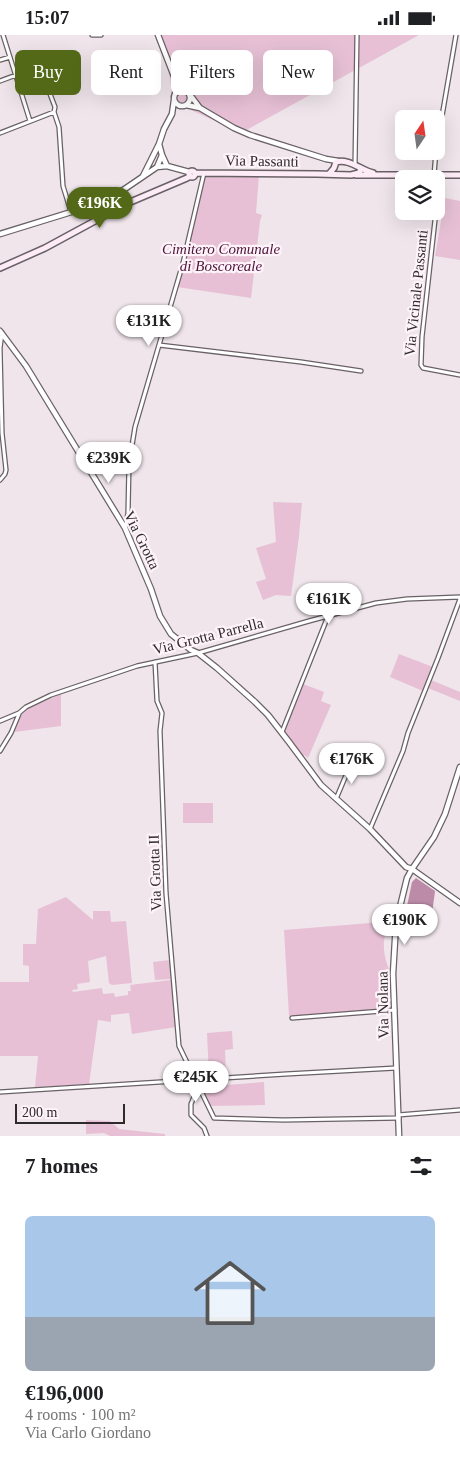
<!DOCTYPE html>
<meta charset="utf-8">
<style>
body{margin:0;font-family:Georgia,serif;background:#f6f6f6;color:#202124;height:100vh;display:flex;flex-direction:column;font-size:19px;white-space:nowrap}
*{box-sizing:border-box;margin:0}
p{font-size:16px;color:#757577}
.icon{flex:none;width:28px;height:28px;fill:none;stroke:currentColor;stroke-width:2;stroke-linecap:round;stroke-linejoin:round}
.map{position:relative;height:1101px;overflow:hidden}
.panel{display:flex;flex-direction:column;background:#fff;flex:1}
.panel>*{flex:none}
.banner{position:absolute;left:15px;top:15px;width:430px;height:45px;display:flex;gap:10px}
.needle{width:32px;rotate:13deg}
.fabs{position:absolute;left:395px;top:75px;display:grid;gap:10px}
.fabs a{display:grid;place-items:center;width:50px;height:50px;border-radius:8px;background:#fff;box-shadow:0 5px 20px #0002;font-size:25px}
.scale{position:absolute;left:15px;bottom:12px;width:110px;box-sizing:border-box;padding-left:5px;border:2px solid #2f2b2d;border-top:0;font-size:14px;line-height:18px;white-space:nowrap;color:#2f2b2d;-webkit-text-stroke:4px #fdf3f8;paint-order:stroke}
.price{position:absolute;translate:-50% -42px;padding:0 11px;border-radius:18px;background:#fff;color:#222;font-size:16px;line-height:32px;filter:drop-shadow(0 1px 2px #0008)}
.price::after{content:'';position:absolute;left:50%;top:30px;width:15px;height:11px;margin-left:-8px;background:inherit;clip-path:polygon(0 0,100% 0,50% 100%)}
.price.active{background:#536918;color:#fff}
ul{padding:0;list-style:none}
li{display:grid;align-content:center;gap:10px;height:265px;padding:0 25px}
li+li{border-top:1px solid #e0e0e0}
li span{display:grid;place-items:center;height:155px;border-radius:8px;color:#555}
li>.icon{margin-inline-start:auto}
span .icon{width:90px;height:90px;fill:#fffc;stroke-width:1}
li b{font-size:21px}
h2{display:flex;justify-content:space-between;align-items:center;height:60px;padding:0 25px;font-size:21px}
.tag{padding:0 18px;border-radius:8px;background:#fff;box-shadow:0 5px 20px #0002;font-size:18px;line-height:45px}
.tag.active{background:#536918;color:#fff}
.status{display:flex;justify-content:space-between;align-items:center;height:35px;padding:0 25px;background:#fff;direction:ltr}
.status svg{height:14px;fill:currentColor}
.map>svg:first-child{display:block}
.green{fill:#e7c0d5}
.water{fill:#bc8ba7}
.lines{fill:none;stroke-linecap:round;stroke-linejoin:round}
.minor-casing{stroke:#696165;stroke-width:5.5}
.tertiary-casing{stroke:#696165;stroke-width:7}
.secondary-casing{stroke:#696165;stroke-width:8}
.minor{stroke:#fff;stroke-width:3}
.tertiary{stroke:#fff;stroke-width:4.5}
.secondary{stroke:#fdecf6;stroke-width:5}
.labels{text-anchor:middle;dominant-baseline:central;stroke-width:4.5;stroke-linejoin:round;paint-order:stroke}
.street-label{font-size:15px;fill:#2f2b2d;stroke:#fdf3f8}
.park-label{font-size:15px;font-style:italic;fill:#4f143b;stroke:#fdf3f8}
</style>
<div class="status"><b>15:07</b><svg viewBox="0 0 49 12"><path d="M0 12V9h3v3zM5 12V6h3v6zM10 12V3h3v9zM15 12V0h3v12zM26 1h20v11H26zM47 4h2v5h-2z"/></svg></div>
<div class="map">
<svg width="460" height="1101" viewBox="0 0 460 1101">
<rect width="100%" height="100%" fill="#efe5eb"/>
<path class="green" d="M155,0H419L241,98L189,74L177,73L173,70L171,62V50L169,37Z
M205,140H259L256,178L262,180L260,186L251,263L177,252Z
M445,163L460,166V225L435,221Z
M273,467L302,468L299,501L291,561L276,560L263,565L256,547L266,544L256,513L276,507Z
M399,619L433,632L423,656L390,642Z
M431,645L460,657V666L428,653Z
M303,649L324,657L321,666L331,670L308,723L304,720L302,723L284,697Z
M61,659V691L14,697L18,686L25,675Z
M183,768H213V788H183Z
M66,862L93,885V876H110L111,887L126,886L132,948L112,950L109,948L106,921L88,926L90,947L77,949L78,954L72,955L73,957L102,953L103,959L114,958L115,962L128,960V956H131L130,950L171,945L176,992L132,999L129,978L111,980V987L98,985L89,1049L35,1052L38,1021H0V947H29V931L23,930V909H36L38,874Z
M395,886C378,899 383,925 393,942L388,949L391,973L289,981L284,895Z
M170,925L171,944L155,945L153,927Z
M232,996L233,1014L225,1015L226,1040L209,1041L207,998Z
M264,1047L265,1070L209,1071L200,1052Z
M86,1085L110,1086L119,1094L165,1099V1101H110L104,1098L86,1099Z"/>
<path class="water" d="M416,843L435,856L431,887L405,881L412,847Z"/>
<g class="lines">
<defs>
<path id="minor" d="M3,0L30,86
M92,0H101
M0,25L10,22
M42,38L55,72L54,77L59,92L63,151L71,177
M0,46L54,26L57,33
M0,98L54,77
M436,116L456,0
M355,130L357,0
M434,140L436,116
M436,174L441,140
M436,176L422,302L421,330L423,333L460,340
M159,310L301,327L361,336
M0,445L5,439L6,435L2,398L0,313L2,298
M125,493L128,478L129,429L135,392L183,228L204,138
M155,627L157,666L162,678L160,696L166,858L179,1011L214,1083L284,1085L399,1083
M0,686L19,678L26,672L51,660L137,631L198,618L309,586L376,568L407,564L460,562
M282,697L328,581
M0,716L11,698L19,679
M336,764L352,726L354,725
M370,794L403,716L408,698L438,623L460,564
M292,983L395,975
M198,1052L191,1069V1080L204,1093L207,1101
M0,1057L286,1039L396,1033
M398,1080L460,1075"/>
<path id="tertiary" d="M158,0L175,44L176,58
M174 63a8 8 0 1 1 16 0a8 8 0 1 1-16 0Z
M191,61L200,73
M186,70L200,73L234,93L250,100L326,124L338,126
M159,109L162,120L167,131
M157,132L167,131L189,137
M143,141L159,109L164,94L172,79L174,65
M0,199L107,166L157,132L162,120
M0,296L26,331L125,493L151,554L160,581L171,599L191,615L198,618L217,633L255,667L268,680L289,707L321,750L370,794L406,832L412,834L460,868
M399,1101L393,939L396,888L407,843L412,834L434,802L445,779L460,732"/>
<path id="secondary" d="M189 139a3 3 0 1 1 6 0a3 3 0 1 1-6 0Z
M195,138L317,139L351,140L359,138L361,134
M329,139L334,133L336,127C348,123 361,135 373,138
M356,140H460
M0,233L45,213L128,168L187,143L190,141"/>
</defs>
<use href="#minor" class="minor-casing"/>
<use href="#tertiary" class="tertiary-casing"/>
<use href="#secondary" class="secondary-casing"/>
<use href="#minor" class="minor"/>
<use href="#tertiary" class="tertiary"/>
<use href="#secondary" class="secondary"/>
</g>
<g class="labels">
<g class="street-label">
<text transform="translate(262 126) rotate(1)">Via Passanti</text>
<text transform="translate(416 258) rotate(-84)">Via Vicinale Passanti</text>
<text transform="translate(142 505) rotate(64)">Via Grotta</text>
<text transform="translate(208 601) rotate(-14)">Via Grotta Parrella</text>
<text transform="translate(155 838) rotate(-92)">Via Grotta II</text>
<text transform="translate(383 970) rotate(-91)">Via Nolana</text>
</g>
<g class="park-label">
<text x="221" y="214">Cimitero Comunale<tspan x="221" dy="17">di Boscoreale</tspan></text>
</g>
</g>
</svg>
<div class="fabs">
<a><svg class="needle" viewBox="-14 -14 28 28"><path d="M0-13l5 13h-10z" fill="#e53935"/><path d="M0 13l5-13h-10z" fill="#757577"/></svg></a>
<a><svg class="icon" aria-label="layers" viewBox="0 0 24 24"><path d="M12 4l9 5-9 5-9-5zM3 14l9 5 9-5"/></svg></a>
</div>
<div class="scale">200 m</div>
<b class="price active" style="left:100px;top:194px">€196K</b>
<b class="price" style="left:149px;top:312px">€131K</b>
<b class="price" style="left:109px;top:449px">€239K</b>
<b class="price" style="left:329px;top:590px">€161K</b>
<b class="price" style="left:352px;top:750px">€176K</b>
<b class="price" style="left:405px;top:911px">€190K</b>
<b class="price" style="left:196px;top:1068px">€245K</b>
<div class="banner">
<a class="tag active">Buy</a>
<a class="tag">Rent</a>
<a class="tag">Filters</a>
<a class="tag">New</a>
</div>
</div>
<section class="panel">
<h2>7 homes<svg class="icon" aria-label="filters" viewBox="0 0 24 24"><path d="M4 7h16M4 17h16"/><circle cx="9" cy="7" r="2"/><circle cx="15" cy="17" r="2"/></svg></h2>
<ul>
<li><span style="background:linear-gradient(#a9c7e8 65%,#9aa5b1 0)"><svg class="icon" aria-label="home" viewBox="0 0 24 24"><path d="M3 11l9-7 9 7M6 9v11h12V9"/></svg></span><div><b>€196,000</b><p>4 rooms · 100 m²</p><p>Via Carlo Giordano</p></div></li>
</ul>
</section>
